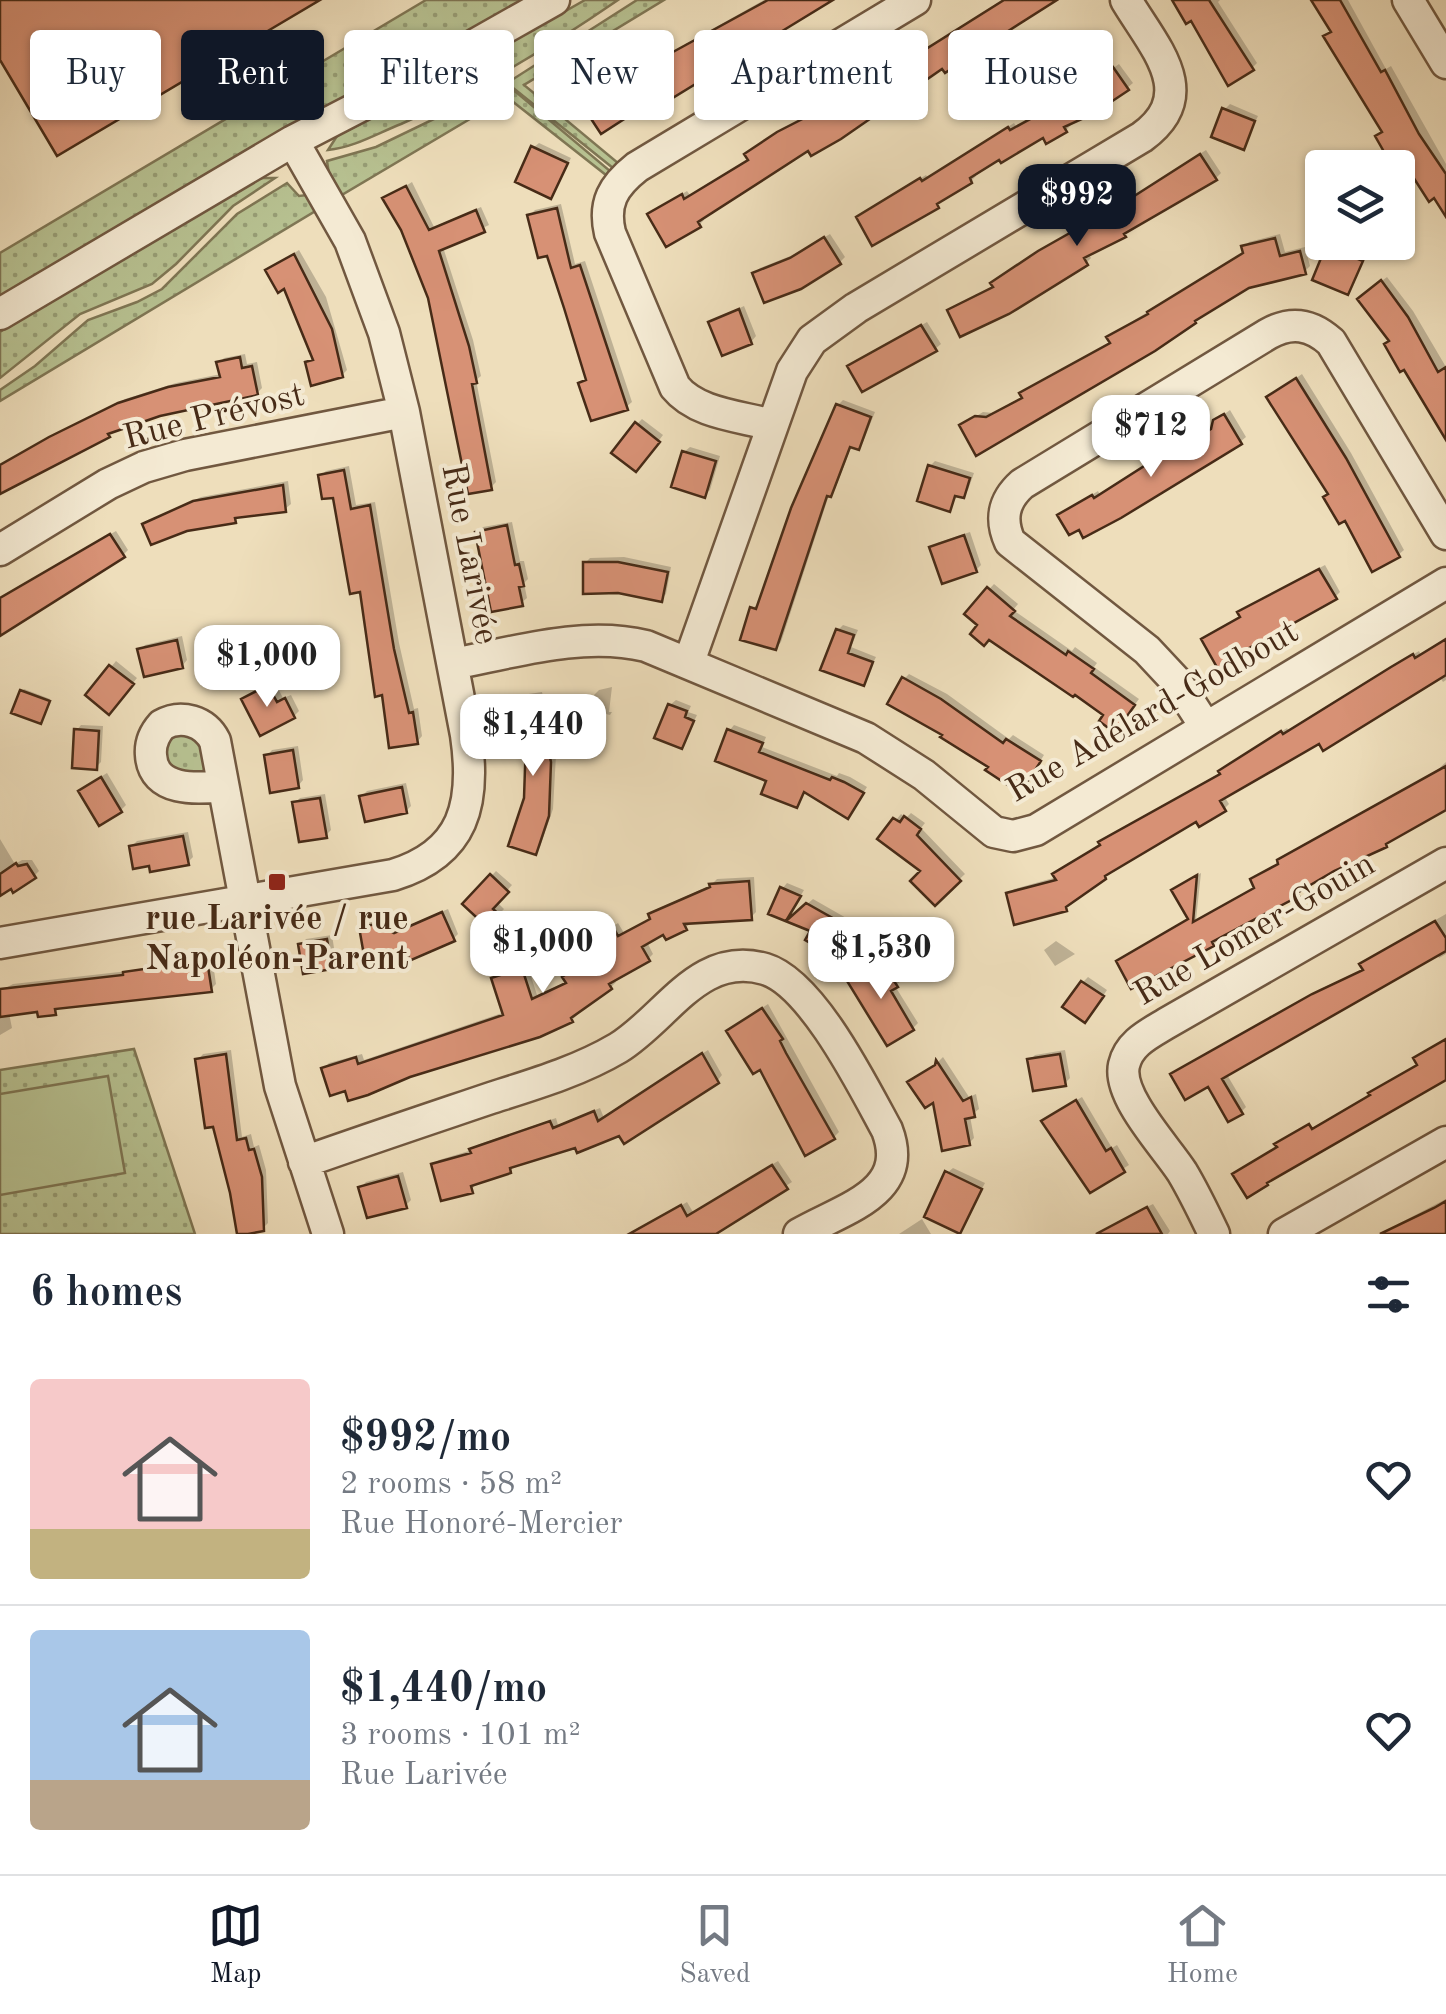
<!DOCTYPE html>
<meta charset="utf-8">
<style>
body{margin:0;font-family:"Old Standard TT",serif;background:#f2f2f3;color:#1f2937;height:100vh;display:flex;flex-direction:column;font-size:38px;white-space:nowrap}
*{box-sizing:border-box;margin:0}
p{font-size:32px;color:#747a83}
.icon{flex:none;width:55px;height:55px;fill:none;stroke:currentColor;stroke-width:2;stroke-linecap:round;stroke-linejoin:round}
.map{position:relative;height:1234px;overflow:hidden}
.drawer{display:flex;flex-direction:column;background:#fff;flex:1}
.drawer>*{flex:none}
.top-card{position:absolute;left:30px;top:30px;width:1388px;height:90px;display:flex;gap:20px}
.fabs{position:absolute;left:1305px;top:150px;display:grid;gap:20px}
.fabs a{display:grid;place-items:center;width:110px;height:110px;border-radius:10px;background:#fff;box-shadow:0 2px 8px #0004;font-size:50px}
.price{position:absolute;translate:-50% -85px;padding:0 22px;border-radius:20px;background:#fff;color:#222;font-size:32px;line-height:65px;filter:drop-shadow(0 2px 5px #0008)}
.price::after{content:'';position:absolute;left:50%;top:60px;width:30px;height:22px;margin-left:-15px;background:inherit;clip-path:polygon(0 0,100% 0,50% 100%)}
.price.on{background:#111827;color:#fff}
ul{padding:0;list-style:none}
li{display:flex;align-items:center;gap:30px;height:250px;padding:0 30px}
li+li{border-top:2px solid #e0e1e3}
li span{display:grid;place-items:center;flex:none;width:280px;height:200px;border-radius:10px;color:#555}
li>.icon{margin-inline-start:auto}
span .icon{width:120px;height:120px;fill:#fffc;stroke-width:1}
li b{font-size:42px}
h2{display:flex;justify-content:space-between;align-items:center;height:120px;padding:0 30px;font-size:42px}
.pill{padding:0 35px;border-radius:10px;background:#fff;box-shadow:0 2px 8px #0004;font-size:35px;line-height:90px}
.pill.on{background:#111827;color:#fff}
.menu{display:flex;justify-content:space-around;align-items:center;height:140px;border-top:2px solid #e0e1e3;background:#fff;font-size:28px;color:#747a83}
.menu a{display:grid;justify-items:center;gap:5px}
.menu .on{color:#111827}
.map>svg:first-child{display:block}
.grass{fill:url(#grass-dots);stroke:#7f7654;stroke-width:2.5}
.garden{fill:#b7c191;stroke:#7f7654;stroke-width:2.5}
.shadow{fill:#0003}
.building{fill:#d79175;stroke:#472b17;stroke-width:2.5}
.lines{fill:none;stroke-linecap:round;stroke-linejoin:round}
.minor-casing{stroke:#715840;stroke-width:35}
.minor{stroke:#f4ead3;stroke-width:30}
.poi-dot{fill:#8f2418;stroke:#f4ead3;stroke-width:4}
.labels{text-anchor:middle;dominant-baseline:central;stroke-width:8;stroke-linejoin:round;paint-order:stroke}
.street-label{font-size:35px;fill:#472b17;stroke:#f4ead3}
.poi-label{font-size:35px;font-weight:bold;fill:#472b17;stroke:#f4ead3}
</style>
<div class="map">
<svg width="1446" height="1234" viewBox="0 0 1446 1234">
<defs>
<pattern id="grass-dots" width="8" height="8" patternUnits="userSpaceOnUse" patternTransform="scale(2.5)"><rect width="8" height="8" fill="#b7c191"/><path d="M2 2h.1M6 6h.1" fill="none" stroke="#979d75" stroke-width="1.8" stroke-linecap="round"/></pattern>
</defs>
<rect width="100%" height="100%" fill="#eedebb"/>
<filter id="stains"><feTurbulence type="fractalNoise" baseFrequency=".002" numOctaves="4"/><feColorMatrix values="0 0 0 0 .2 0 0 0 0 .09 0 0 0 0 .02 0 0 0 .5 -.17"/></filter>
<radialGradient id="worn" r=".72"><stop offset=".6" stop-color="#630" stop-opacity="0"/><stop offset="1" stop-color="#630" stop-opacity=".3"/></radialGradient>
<path class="grass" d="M426,0H527L258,146L0,299V253Z
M585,0H618C548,48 479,90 401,124C376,134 355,147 328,150L337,136L423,92Z
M637,0H664L524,85L618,163L613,168L507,83Z
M502,86L516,92L610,171L606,175L507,97L340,196L330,181L327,161L376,147Z
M263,178H275L233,206L176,264L152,284L80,314L0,378V332L251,181Z
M287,183L299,196L307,195L317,210L0,401V390L35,366L88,320L137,302L162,289L237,214Z
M185,732L200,739L206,769C193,778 179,772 167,765L163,748L166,739Z
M134,1049L195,1234H0V1070Z"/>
<path class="garden" d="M108,1076L125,1173L0,1195V1094Z"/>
<path class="shadow" d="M764,0H828L644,103H593L616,88L620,94L651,74L653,64L670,53Z
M1002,0H1052L963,47L967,54L962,59L943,66L809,148L702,216L704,220L699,225L650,214L687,191L690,195L750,159L785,128L830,105L832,109L884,75L888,68L913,51L916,55Z
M1176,0H1220L1218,2L1257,63L1252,68Z
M1314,0H1348L1386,69L1391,66L1446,164V212L1384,130Z
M1119,64L1133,83L1127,88L1069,122L1071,125L1066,130L1044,135L974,173L976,176L971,181L941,199L938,206L865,212L926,175L928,178L1014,123L1016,126L1086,88Z
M1230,104L1258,116L1243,147L1224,110Z
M539,143L571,158L551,196L533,148Z
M1206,150L1221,173L1216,178L1088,253L1091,258L1086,263L950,310L995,286Z
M412,182L434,227L481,207L489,225L443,247L473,340L481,376L476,380L496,482L491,487L431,297L403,229L385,199Z
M561,204L575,264L585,261L632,402L626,407L581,384L587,377L548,253L530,215L535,210Z
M830,234L845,257L840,262L755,273L760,268L798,253Z
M1280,234L1285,252L1305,247L1310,266L1305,271L1248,286L1108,376L962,425L983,412L993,413L1024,396L1028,389L1112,342L1109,337L1115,332L1245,252L1244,247L1249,242Z
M1332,242L1366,256L1348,292L1328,247Z
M299,250L326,297L347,370L342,375L308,363L314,356L286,286L268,270Z
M1387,277L1413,311L1446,367V440L1365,294Z
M744,306L756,336L751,342L711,322Z
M927,322L941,344L935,349L850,367Z
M245,354L247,364L257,362L262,388L257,393L159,414L115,429L0,491V465L125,399L176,383L221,374L219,363L224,358Z
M1302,374L1351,453L1404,550L1398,555L1330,494L1269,397Z
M843,400L875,412L863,442L858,447L852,445L835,489L829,495L781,642L776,648L752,608L760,604L838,405Z
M1230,410L1246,437L1240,442L1066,511L1098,491L1100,495L1180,443L1182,447L1214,428L1215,421Z
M642,419L663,435L641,464L637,424Z
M690,447L720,456L710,490L704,495L684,452Z
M935,461L974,473L968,490L963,496L958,494L950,509L930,466Z
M349,466L356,505L375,502L399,643L414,709L418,708L422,736L417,742L384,692L362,589L335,495L320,476L326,471Z
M288,481L291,504L285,509L242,514L235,521L145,524L201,497Z
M512,522L520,561H524L528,579L524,583L527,598L521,603L478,533L483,527Z
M116,531L128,550L123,555L0,633V598Z
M970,532L981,565L976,570L932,548L937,543Z
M624,557L671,567L666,594L661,599L585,563L590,558Z
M1325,565L1340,592L1335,597L1242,653L1204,639L1242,615L1240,612L1246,607Z
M994,584L1018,604L1013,610L1072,651L1075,647L1097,663L1094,667L1139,699L1120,724L967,613Z
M843,625L858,630L851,647L876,657L863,683L824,669L838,630Z
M182,636L187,660L182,666L140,650L145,645Z
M1446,640V680L1443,682L1439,676L1224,796L1229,804L1224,809L1197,819L1110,872L1071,901L1066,908L1009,894L1014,889L1057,877L1106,838L1222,772L1227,766L1287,728L1289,731L1399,663L1419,651L1421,655Z
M220,644L248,657L233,684L214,650Z
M116,661L137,678L114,706L88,695Z
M909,674L947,694L1009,739L1013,735L1044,755L1025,785L991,766L904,679Z
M274,681L283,698L291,695L299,711L294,716L244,699Z
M612,687L609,712H612L610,715L597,712L594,695L599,690Z
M24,689L50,699L42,719L22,691Z
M542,692L556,755L553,809L540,847L535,852L526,798L529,736L517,700L522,695Z
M676,700L691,706L688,712L697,715L682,746L670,705Z
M81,725L103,726L101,762L96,767L76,731Z
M734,725L766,737L762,747L837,776L839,773L850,777L867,787L853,810L806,791L797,805L769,779L729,731Z
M298,746L303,780L298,786L267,756L272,750Z
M1446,762V807L1386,845L1333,869L1298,894L1213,944L1124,957L1190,918L1179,886L1201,873L1196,920L1256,887L1253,880L1280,863L1285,856L1435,772Z
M107,773L126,805L121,810L86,786Z
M406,783L411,806L406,811L362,796L367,791Z
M325,794L331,830L326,835L295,803L300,798Z
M911,813L925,823L921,828L965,874L935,902L924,870L881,838L901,814L906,818Z
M188,832L193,857L188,862L151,863L132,846L137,841Z
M0,839L15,864L22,860H32L39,871L34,876L0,882Z
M496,871L512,885L497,902L504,909L489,925L466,903Z
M754,877L756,912L751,917L691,923L685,928L664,931L647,942L653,954L648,959L613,978L616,982L611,987L575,1012L577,1015L572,1020L539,1035L349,1097L346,1088L324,1068L329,1063L362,1054L364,1060L505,1012L494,979L499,973L527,964L537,995L568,981L603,949L596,938L618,923L624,933L652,917L656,910L711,885L717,879Z
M787,883L804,890L787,919L782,889Z
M813,899L855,923L835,954L814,930L789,920Z
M448,909L458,934L453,939L410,952L362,928L367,922L384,920L401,929Z
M1446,914V954L1439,958L1437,954L1226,1073L1246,1107L1241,1112L1209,1084L1173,1074L1320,989L1365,969L1367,959Z
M332,935L336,961L331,967L301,945L306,939Z
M1056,941L1075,954L1055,966L1044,950Z
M212,956L216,984L211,989L62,1006L55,1012L39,1009L9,1013L12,1028L0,1035V991L13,984L128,971Z
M886,956L902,980L895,986L918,1023L913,1028L856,976Z
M1088,977L1107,990L1090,1015L1083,982Z
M768,1004L839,1132L834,1137L761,1066L734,1026Z
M231,1050L242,1137L251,1134L254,1147L259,1145L266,1170L268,1223L263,1228L198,1060L203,1054Z
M708,1050L722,1075L717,1081L620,1133L515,1165L510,1171L476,1182L472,1190L433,1165L439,1160L472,1150L477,1145L556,1118L558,1125L600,1108L604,1118Z
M1065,1050L1070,1078L1064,1084L1030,1060L1035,1055Z
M943,1057L969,1097L976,1094L979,1109L970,1116L974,1138L969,1143L935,1099L939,1061Z
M1082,1097L1112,1148L1117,1145L1129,1165L1090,1190L1050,1116Z
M778,1161L792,1182L710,1234H634L687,1202L693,1212Z
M953,1168L985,1183L959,1231L947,1173Z
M403,1172L411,1200L406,1205L361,1187L366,1182Z
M1446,1199V1234H1394L1393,1229L1398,1224Z
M1153,1204L1170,1231L1168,1234H1116L1112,1228L1117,1222Z
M922,1219L931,1234H899Z"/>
<path class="building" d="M0,0H320L57,156L0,60Z
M768,0H833L648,113L643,107L601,134L584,108L610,91L614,98L648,75L645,69L662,58Z
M1004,0H1057L991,42L987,35L958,53L963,61L945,73L942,69L841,139L811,156L808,151L698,222L701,227L666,247L647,214L682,194L684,199L748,160L744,154L777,132L824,108L826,112L882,76L879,73L907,55L910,59Z
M1172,0H1209L1254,70L1228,86L1191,21L1186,24Z
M1311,0H1340L1381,72L1385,70L1419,134L1446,174V217L1434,198L1429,202L1401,158L1391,164L1375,136L1382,132L1323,36L1331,32Z
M1113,67L1129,90L1093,114L1064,127L1067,132L1046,144L1043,138L1001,163L999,160L970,178L972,183L937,204L939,208L872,246L856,217L920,178L922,181L1008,127L1010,130L1078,93Z
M1222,108L1255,121L1244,150L1211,137Z
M531,146L568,163L551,199L515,182Z
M1200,154L1217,180L1124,234L1126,237L1084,258L1088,265L1009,314L960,337L947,310L993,287L990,283L1038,251L1128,200Z
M406,186L429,230L476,210L485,232L439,251L469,346L477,383L472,384L492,490L468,494L428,298L401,230L382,198Z
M557,208L571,268L580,265L628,410L591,421L578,383L586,380L564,308L547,256L538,258L527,215Z
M824,237L841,264L801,289L764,303L752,273L790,258Z
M1275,238L1280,256L1300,251L1306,274L1249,288L1195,321L1196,323L1155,351L976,456L959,425L975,416L986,417L1022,398L1019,393L1110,343L1106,337L1148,314L1147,312L1243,253L1241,246Z
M1326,246L1363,261L1348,295L1312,280Z
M294,254L332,329L343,377L311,386L305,362L313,360L284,289L278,293L265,270Z
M1381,280L1408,317L1438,372L1446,367V440L1404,370L1400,372L1384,344L1389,341L1357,299Z
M739,309L752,344L722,356L708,322Z
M921,325L937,351L862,392L847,366Z
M240,357L242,368L252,366L258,395L160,416L108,434L110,437L0,494V465L49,437L118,403L168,387L220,377L216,362Z
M1296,378L1346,458L1400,557L1372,572L1345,521L1339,524L1323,497L1328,494L1266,397Z
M836,404L871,417L859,450L850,447L831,497L827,496L776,650L740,640L750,607L756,609L791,508Z
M1224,414L1242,444L1121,518L1083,538L1079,530L1069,535L1057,515L1092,495L1094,498L1174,447L1176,450L1211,429L1213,420Z
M635,422L660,442L636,472L611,453Z
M682,451L716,461L705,498L671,487Z
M928,465L970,478L964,498L955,496L950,512L917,501Z
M344,470L351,509L370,505L394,649L409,713L413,712L418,744L389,748L382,695L375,697L360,592L350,594L333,498L322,499L318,475Z
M283,485L286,512L235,518L236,523L187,531L151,545L142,524L193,501Z
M507,525L515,565L519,564L524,586L519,587L523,606L491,612L475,532Z
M110,534L125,557L0,636V598Z
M964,535L977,572L942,584L929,547Z
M583,562H618L668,572L662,602L618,593L583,594Z
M1319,569L1337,599L1242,652L1243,655L1218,669L1201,639L1240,617L1237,612Z
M987,587L1015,611L1010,616L1066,655L1068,651L1094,669L1091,673L1135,705L1115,733L1099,721L1103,715L1075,695L1073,697L989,640L984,646L970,634L977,625L964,614Z
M836,629L854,635L848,653L873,662L864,686L820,670Z
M1446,639V675L1323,751L1319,744L1220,801L1226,811L1199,827L1196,822L1105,876L1106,879L1066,907L1067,911L1014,925L1006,893L1056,880L1052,874L1100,845L1098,842L1220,774L1218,771L1281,731L1283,734L1391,667L1413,654L1415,658Z
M177,640L183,668L144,677L137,649Z
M212,648L245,662L234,687L202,673Z
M109,665L134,684L109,715L85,695Z
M902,677L941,699L1003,743L1006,739L1041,761L1020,793L985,770L988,767L940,737L942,735L887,704Z
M268,685L277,702L285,698L295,718L260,736L241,699Z
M20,690L50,701L41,724L11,713Z
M537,696L551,762L549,816L536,855L508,846L524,798L526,739L522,740L514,700Z
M668,704L687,711L685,717L694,721L682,749L654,738Z
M74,729L99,731L97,770L72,768Z
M727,729L763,743L759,752L830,780L832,777L844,782L864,793L848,819L804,792L797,808L761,794L766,781L715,761Z
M293,750L299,788L270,793L264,755Z
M1446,766V810L1386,844L1387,847L1334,871L1297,893L1299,896L1212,942L1214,946L1131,989L1116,961L1188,919L1171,890L1197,875L1193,922L1254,888L1250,879L1278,864L1277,860Z
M101,777L122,812L99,826L78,791Z
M402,787L407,813L365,822L359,796Z
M320,798L327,838L299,842L292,802Z
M904,816L921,829L917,835L961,881L935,906L910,881L920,871L877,839L893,818L900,822Z
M183,836L189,865L150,872L149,866L133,869L129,846Z
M16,863L18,866L27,864L36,878L13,893L11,889L0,896V874Z
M490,874L509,892L493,909L501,916L489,929L462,904Z
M749,881L752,920L684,924L687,930L666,940L663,935L642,947L650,961L609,984L612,989L571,1018L573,1022L540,1037L410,1077L368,1095L348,1101L345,1091L330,1096L321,1068L356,1057L358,1064L503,1015L491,978L522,968L532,999L566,983L562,977L600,950L593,937L613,927L618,936L650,919L648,914L710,887L709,884Z
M780,887L801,896L786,921L806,903L852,929L835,957L805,940L810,931L768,914Z
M442,912L455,941L409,961L408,954L365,961L359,927L377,924L394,933Z
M1435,921L1446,938V951L1222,1079L1243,1114L1228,1122L1208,1087L1185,1100L1170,1074L1312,994L1363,970L1359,964Z
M327,939L332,969L303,974L298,944Z
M207,960L212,992L55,1009L56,1015L38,1017L37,1012L0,1017V989L123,975V972Z
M880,960L898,987L891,991L914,1030L887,1046L847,981Z
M1081,981L1104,996L1085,1023L1062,1007Z
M762,1008L783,1039L780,1041L786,1053L835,1139L805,1156L760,1070L753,1074L726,1031Z
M1446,1039V1080L1267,1183L1268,1185L1247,1198L1232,1174L1277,1147L1274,1144L1309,1124L1312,1129L1370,1095L1368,1093L1417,1065L1413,1058Z
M702,1053L719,1083L624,1144L619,1136L577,1153L575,1148L510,1168L511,1173L471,1186L473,1193L441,1201L431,1164L471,1153L469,1149L550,1121L553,1128L594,1111L598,1121Z
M226,1054L237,1140L246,1138L249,1150L254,1149L262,1177L264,1231L248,1234H237L230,1193L213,1127L205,1128L195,1059Z
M1060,1054L1066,1086L1033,1091L1027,1059Z
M936,1060L963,1101L971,1097L975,1117L965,1119L970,1145L942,1151L933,1103L925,1108L907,1082L935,1065Z
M1076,1100L1106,1151L1111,1148L1125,1172L1090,1193L1041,1121Z
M772,1165L788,1189L716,1234H629L681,1205L687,1216Z
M945,1171L982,1189L960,1234L924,1217Z
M398,1176L407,1208L367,1218L358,1187Z
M1446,1201V1234H1380L1434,1208Z
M1147,1207L1162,1234H1096Z"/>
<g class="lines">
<defs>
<path id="minor" d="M1408,0L1446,63
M0,314L293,141L430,70L554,0
M772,425C740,416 697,414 675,387L610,233C603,203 613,186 637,167L915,0
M0,550L108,484L144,467L185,455L404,412
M689,662L792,371L812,340L856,308L1142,137C1201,94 1154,47 1126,0
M453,664C515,652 583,631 646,646L866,738L924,775L994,832L1013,836L1036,830L1446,583
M1205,726L1176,681L1147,650L1010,542C1000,520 1003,501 1022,484L1268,334C1291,321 1311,324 1331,342L1446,534
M223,786C197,789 153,792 151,755C150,744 154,734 162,725C181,714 205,721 215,741L280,1086L328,1234
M0,943L393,875C465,853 476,803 466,735L404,412L384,333L350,241L293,141
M304,1162C366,1140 429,1119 491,1098C535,1084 579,1071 618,1048C667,1018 699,950 765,969C812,983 863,1086 887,1130C911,1193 844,1208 799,1234
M1214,1234C1204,1213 1194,1192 1182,1172C1166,1147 1117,1096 1124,1065C1129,1043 1149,1034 1167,1023L1446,863
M1284,1234L1446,1142"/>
</defs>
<use href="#minor" class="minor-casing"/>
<use href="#minor" class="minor"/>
</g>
<rect class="poi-dot" x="267" y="872" width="20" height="20" rx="5"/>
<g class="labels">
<g class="street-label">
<text transform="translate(214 417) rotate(-14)">Rue Prévost</text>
<text transform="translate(469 554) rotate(79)">Rue Larivée</text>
<text transform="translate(1153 712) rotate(-30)">Rue Adélard-Godbout</text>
<text transform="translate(1255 930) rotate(-30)">Rue Lomer-Gouin</text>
</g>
<g class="poi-label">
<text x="277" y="919">rue Larivée / rue<tspan x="277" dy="40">Napoléon-Parent</tspan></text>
</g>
</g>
<rect width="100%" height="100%" filter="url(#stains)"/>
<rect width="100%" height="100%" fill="url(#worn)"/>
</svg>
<div class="fabs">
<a><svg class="icon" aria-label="layers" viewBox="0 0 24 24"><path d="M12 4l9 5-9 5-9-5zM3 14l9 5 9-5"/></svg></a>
</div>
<b class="price on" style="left:1077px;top:249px">$992</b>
<b class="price" style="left:1151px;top:480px">$712</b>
<b class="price" style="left:267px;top:710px">$1,000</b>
<b class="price" style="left:533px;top:779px">$1,440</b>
<b class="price" style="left:543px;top:996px">$1,000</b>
<b class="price" style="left:881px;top:1002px">$1,530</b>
<div class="top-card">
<a class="pill">Buy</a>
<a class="pill on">Rent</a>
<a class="pill">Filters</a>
<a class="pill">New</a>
<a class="pill">Apartment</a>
<a class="pill">House</a>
</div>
</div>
<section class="drawer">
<h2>6 homes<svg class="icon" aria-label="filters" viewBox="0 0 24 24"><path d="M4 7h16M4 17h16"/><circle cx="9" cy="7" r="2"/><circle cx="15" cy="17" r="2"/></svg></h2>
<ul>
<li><span style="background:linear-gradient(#f6c9c9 75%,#c2b280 0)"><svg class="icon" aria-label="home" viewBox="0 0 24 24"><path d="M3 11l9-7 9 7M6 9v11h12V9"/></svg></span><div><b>$992/mo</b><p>2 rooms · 58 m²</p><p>Rue Honoré-Mercier</p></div><svg class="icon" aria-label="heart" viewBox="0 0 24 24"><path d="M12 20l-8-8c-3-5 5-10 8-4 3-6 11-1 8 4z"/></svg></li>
<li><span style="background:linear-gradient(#a9c7e8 75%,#b9a48a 0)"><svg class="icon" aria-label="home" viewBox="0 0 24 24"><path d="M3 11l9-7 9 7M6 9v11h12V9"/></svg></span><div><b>$1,440/mo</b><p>3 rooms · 101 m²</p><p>Rue Larivée</p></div><svg class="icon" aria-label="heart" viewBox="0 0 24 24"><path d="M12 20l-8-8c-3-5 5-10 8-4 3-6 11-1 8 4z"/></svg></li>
</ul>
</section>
<nav class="menu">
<a class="on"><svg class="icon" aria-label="map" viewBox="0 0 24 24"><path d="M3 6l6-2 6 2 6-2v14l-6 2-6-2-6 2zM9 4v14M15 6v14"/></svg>Map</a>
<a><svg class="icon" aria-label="saved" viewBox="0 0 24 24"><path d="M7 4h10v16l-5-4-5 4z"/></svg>Saved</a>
<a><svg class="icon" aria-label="home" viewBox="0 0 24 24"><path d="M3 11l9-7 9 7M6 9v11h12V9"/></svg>Home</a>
</nav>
